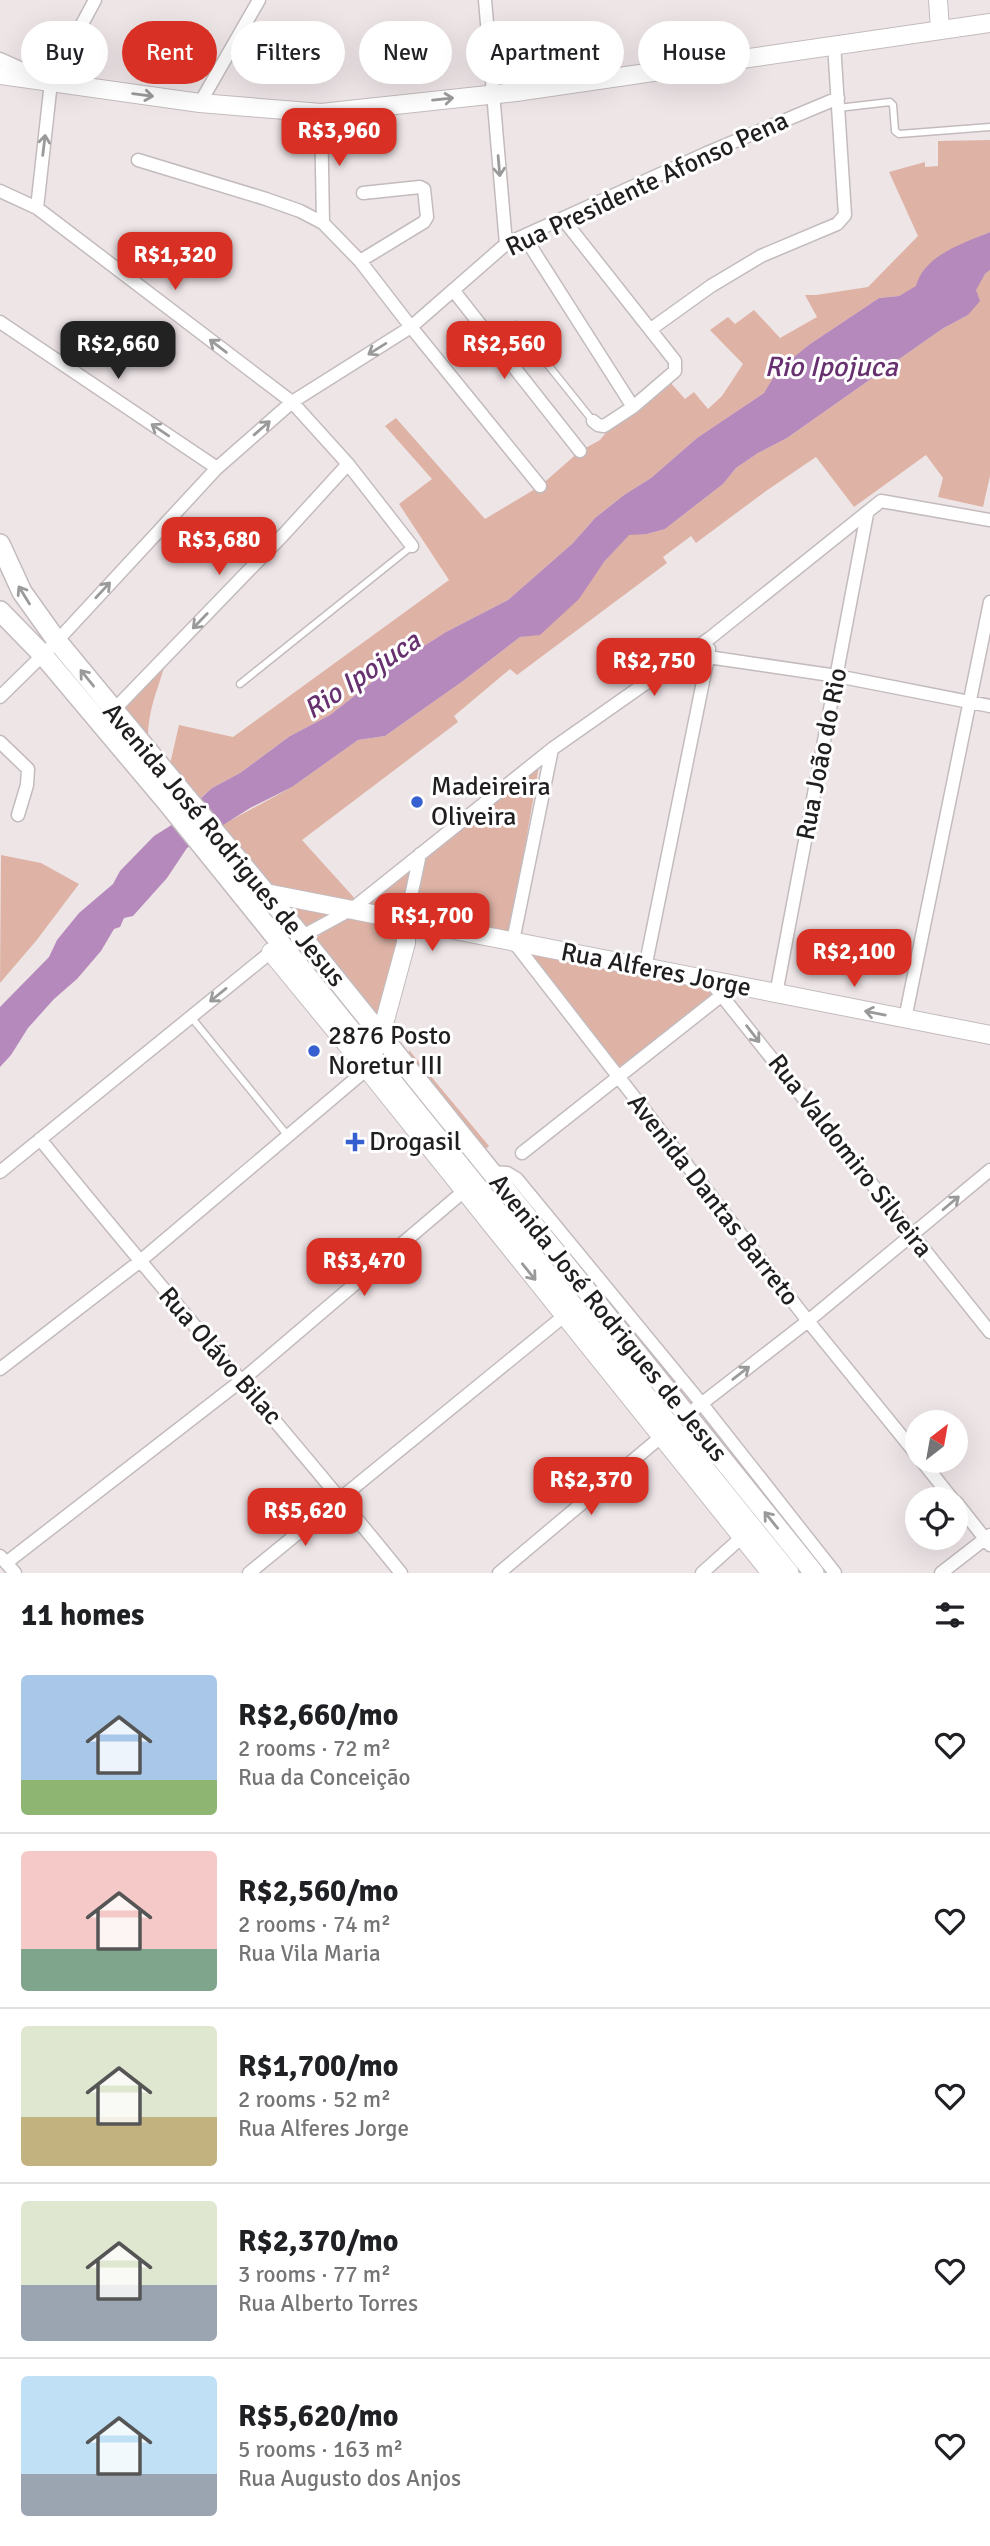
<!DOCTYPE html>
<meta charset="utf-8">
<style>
body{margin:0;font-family:Signika,sans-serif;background:#f6f6f6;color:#202124;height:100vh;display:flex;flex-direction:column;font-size:26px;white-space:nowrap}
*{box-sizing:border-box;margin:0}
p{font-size:23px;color:#757577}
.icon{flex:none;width:38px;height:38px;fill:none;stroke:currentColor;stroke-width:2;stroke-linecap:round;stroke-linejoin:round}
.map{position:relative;height:1573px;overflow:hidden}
.sheet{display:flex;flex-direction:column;background:#fff;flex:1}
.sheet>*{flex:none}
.guide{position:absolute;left:21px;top:21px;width:948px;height:63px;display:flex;gap:14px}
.needle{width:46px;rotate:31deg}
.controls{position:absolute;left:905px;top:1410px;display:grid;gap:14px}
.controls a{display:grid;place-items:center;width:63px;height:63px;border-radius:50%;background:#fff;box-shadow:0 7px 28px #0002;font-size:35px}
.price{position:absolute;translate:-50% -60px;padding:0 16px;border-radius:14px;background:#d93025;color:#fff;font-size:23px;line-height:46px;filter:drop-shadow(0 2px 4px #0008)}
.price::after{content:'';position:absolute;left:50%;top:42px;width:21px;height:16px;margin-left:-10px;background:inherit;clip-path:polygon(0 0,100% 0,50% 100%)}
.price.current{background:#222;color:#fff}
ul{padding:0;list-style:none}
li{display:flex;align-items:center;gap:21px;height:175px;padding:0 21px}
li+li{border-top:2px solid #e0e0e0}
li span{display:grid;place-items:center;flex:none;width:196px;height:140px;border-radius:7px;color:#555}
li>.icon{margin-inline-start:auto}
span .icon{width:84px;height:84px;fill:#fffc;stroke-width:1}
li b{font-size:30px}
h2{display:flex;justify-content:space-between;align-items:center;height:84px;padding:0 21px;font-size:30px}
.tag{padding:0 24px;border-radius:32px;background:#fff;box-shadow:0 7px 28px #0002;font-size:24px;line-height:63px}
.tag.current{background:#d93025;color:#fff}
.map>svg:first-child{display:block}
.green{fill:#deb3a6}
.water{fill:#b589bb}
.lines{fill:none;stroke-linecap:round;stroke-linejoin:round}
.lane-casing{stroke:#c3bbbd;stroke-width:9}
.street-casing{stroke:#c3bbbd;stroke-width:15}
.secondary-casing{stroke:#c3bbbd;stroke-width:20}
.primary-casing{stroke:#c3bbbd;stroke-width:22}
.lane{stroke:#fff;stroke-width:6}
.street{stroke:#fff;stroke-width:12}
.secondary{stroke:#fff;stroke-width:18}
.primary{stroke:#fff;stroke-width:19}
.oneway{stroke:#9b9a9a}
.poi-dot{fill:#365fd0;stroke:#fff;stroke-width:2.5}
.labels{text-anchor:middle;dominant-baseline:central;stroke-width:6;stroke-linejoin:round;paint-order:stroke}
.street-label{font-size:26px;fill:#211e1f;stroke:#fff}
.poi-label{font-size:26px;fill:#211e1f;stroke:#fff;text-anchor:start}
.water-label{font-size:28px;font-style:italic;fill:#67306f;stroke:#fff}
</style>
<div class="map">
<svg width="990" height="1573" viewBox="0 0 990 1573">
<rect width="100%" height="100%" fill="#eee5e7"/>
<path class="green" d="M990,140V232C965,243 924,258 917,286L899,296L879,298L810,344L779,370L764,393L697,438L651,478L624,495L595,518L573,543L508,600L446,632L394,665L330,715L290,736L240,773L212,788L192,805L170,764L179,725L233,737L449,580L399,504L432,479L385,426L396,418L485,519L540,486L580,451L600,440L613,424L669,381L685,399L694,392L708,409L722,396L743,364L710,330L728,317L735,324L754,310L780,338L817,317L805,295H816L868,287L918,236L889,172L925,162V167L938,166V141Z
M990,270V476L983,507L938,497L943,478L926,455L854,507L816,457L766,491L696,543L691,536L663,557L667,563L517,675L510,669L454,716L458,722L302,840L358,902L266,891L213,830L292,787L358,740L385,736L463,681L520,637L540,634L629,534H647L665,529L723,484L736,468L758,453L787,438L942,329L968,315C972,300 976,280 990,270Z
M165,664C156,696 147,711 148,746L123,711Z
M540,760L509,938L409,918L422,855Z
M1,855L41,863L79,884L36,941L0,983Z
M418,857L405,918L355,908Z
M269,894L349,910L302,935Z
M353,911L405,921L381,1033L309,943Z
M531,951L706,985L715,995L618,1071L530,955Z
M409,1050L489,1146L481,1154L408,1063Z"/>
<path class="water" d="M990,232V270L985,274L976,290L980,301L968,315L942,329L787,438L758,453L736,468L723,484L665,529L647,534L629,535L604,562L579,599L540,635L520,637L463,681L385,736L358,740L292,787L250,808L187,848L167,878L133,916L124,918L120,927L114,929L101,951L77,979L54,999L28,1028L11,1055L0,1067V1007L49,957L57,940L79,913L113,884L120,871L154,836L170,826L212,788L240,773L290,736L330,715L394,665L446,632L508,600L573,543L595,518L624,495L651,478L697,438L764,393L778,370L810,344L879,298L899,296L916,286C924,255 964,243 990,232Z"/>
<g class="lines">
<defs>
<path id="lane" d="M838,108L890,102L893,105L895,131L899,134L990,127
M516,325L593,421
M240,684L412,546
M191,1017L288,1136"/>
<path id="street" d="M485,0L506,244
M0,59L38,76
M200,103L259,0
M321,113L323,223
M138,160L266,199L300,211L323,223L360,261L411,327L540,486
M0,191L37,208L292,402L348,464L412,546
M37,208L51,82L95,0
M563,219L675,361V371L633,407L604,426L598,425L593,421
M524,236L633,407
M360,261L424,222L427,217L424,189L420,187L363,193
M453,290L580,451
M0,322L217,468
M651,329L711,286L761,256L837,224L845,215L834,44
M709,649L708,657L837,676L990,706
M0,697L57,641L217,468L292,402L411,327L506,244L707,153L838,98
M109,715L285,533L348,464
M0,742L28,769L27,785L18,815
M552,749L513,941L808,1321L917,1455
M406,920L420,854
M297,939L352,909L552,749L710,638L881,501L990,520
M645,968L708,657
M710,981L990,1332
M776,994L867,514
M905,1019L990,602
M40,1139C158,1286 283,1427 401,1573
M522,1153L722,995
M0,1172L277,947
M490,1172L507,1173L517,1179L702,1404L835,1573
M0,1369L139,1262L367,1069
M696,1408L808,1321L990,1170
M922,1461L953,1500
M956,1502L990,1545
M0,1556L15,1573
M6,1563L242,1380L464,1191
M249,1573L564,1316
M499,1573L662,1436
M702,1573L742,1537
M941,1573L990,1535"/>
<path id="secondary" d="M938,0L940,29
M0,75L200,103L321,113L516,92L990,23
M266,893L990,1035
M271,952L367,1069L771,1573
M378,1046L406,943V920"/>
<path id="primary" d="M0,544L22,592L57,641L302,937L814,1573
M0,611L43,655L165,800L789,1573"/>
</defs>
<use href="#lane" class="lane-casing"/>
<use href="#street" class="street-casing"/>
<use href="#secondary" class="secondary-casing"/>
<use href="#primary" class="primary-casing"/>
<use href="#lane" class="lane"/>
<use href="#street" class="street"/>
<use href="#secondary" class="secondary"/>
<use href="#primary" class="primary"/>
</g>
<defs><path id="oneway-shaft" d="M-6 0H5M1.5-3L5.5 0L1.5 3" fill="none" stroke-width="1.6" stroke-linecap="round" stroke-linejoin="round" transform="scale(1.75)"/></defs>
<g class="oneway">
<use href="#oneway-shaft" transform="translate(143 95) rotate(8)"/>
<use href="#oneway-shaft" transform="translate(443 99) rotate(-6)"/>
<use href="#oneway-shaft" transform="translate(44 145) rotate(-83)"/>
<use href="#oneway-shaft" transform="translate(499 166) rotate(85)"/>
<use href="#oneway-shaft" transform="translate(218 346) rotate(-143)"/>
<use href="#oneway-shaft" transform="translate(377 349) rotate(148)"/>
<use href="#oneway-shaft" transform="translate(262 428) rotate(-41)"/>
<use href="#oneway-shaft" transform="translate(160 430) rotate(-146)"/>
<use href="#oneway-shaft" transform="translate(103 590) rotate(-47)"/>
<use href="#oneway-shaft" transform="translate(24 595) rotate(-122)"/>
<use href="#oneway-shaft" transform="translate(200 621) rotate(134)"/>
<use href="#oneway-shaft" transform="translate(87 678) rotate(-129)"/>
<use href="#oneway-shaft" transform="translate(218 995) rotate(141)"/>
<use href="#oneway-shaft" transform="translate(875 1013) rotate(-169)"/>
<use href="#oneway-shaft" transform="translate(753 1034) rotate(52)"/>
<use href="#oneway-shaft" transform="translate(951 1203) rotate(-40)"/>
<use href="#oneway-shaft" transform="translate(529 1272) rotate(51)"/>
<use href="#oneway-shaft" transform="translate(741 1373) rotate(-38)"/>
<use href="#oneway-shaft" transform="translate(771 1520) rotate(-129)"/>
</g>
<g class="poi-dot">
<circle cx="417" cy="802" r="7"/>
<circle cx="314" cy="1051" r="7"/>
<path d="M351.5 1131.5h7v7h7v7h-7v7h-7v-7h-7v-7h7z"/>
</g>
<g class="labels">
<g class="street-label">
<text transform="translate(647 184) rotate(-25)">Rua Presidente Afonso Pena</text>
<text transform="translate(822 754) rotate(-79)">Rua João do Rio</text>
<text transform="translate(224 845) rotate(50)">Avenida José Rodrigues de Jesus</text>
<text transform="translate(656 970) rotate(11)">Rua Alferes Jorge</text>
<text transform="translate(850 1156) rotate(52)">Rua Valdomiro Silveira</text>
<text transform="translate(713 1200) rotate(52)">Avenida Dantas Barreto</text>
<text transform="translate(608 1318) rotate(51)">Avenida José Rodrigues de Jesus</text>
<text transform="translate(220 1356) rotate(49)">Rua Olávo Bilac</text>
</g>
<g class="poi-label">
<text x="431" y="787">Madeireira<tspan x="431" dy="30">Oliveira</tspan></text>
<text x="328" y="1036">2876 Posto<tspan x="328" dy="30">Noretur III</tspan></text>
<text x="369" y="1142">Drogasil</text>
</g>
<g class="water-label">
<text x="831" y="367">Rio Ipojuca</text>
<text transform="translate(362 675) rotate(-34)">Rio Ipojuca</text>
</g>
</g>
</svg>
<div class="controls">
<a><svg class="needle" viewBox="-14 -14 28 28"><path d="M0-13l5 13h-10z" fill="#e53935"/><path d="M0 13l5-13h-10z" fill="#757577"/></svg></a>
<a><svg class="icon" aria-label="locate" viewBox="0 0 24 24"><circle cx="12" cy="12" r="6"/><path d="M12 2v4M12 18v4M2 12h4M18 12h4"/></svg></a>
</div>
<b class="price" style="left:339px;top:168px">R$3,960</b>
<b class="price" style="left:175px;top:292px">R$1,320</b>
<b class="price current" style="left:118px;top:381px">R$2,660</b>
<b class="price" style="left:504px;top:381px">R$2,560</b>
<b class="price" style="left:219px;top:577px">R$3,680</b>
<b class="price" style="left:654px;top:698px">R$2,750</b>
<b class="price" style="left:432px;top:953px">R$1,700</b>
<b class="price" style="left:854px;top:989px">R$2,100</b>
<b class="price" style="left:364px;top:1298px">R$3,470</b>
<b class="price" style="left:591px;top:1517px">R$2,370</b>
<b class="price" style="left:305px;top:1548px">R$5,620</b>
<div class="guide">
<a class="tag">Buy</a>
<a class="tag current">Rent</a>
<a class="tag">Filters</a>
<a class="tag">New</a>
<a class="tag">Apartment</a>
<a class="tag">House</a>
</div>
</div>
<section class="sheet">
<h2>11 homes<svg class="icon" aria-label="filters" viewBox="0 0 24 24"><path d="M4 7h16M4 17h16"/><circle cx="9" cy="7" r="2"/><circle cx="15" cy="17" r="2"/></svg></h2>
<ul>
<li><span style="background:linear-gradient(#a9c7e8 75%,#8fb573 0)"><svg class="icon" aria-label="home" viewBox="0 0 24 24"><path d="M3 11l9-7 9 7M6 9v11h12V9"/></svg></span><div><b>R$2,660/mo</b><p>2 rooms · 72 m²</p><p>Rua da Conceição</p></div><svg class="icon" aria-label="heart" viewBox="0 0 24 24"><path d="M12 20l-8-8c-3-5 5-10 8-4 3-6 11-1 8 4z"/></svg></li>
<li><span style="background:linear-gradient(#f6c9c9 70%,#7fa58c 0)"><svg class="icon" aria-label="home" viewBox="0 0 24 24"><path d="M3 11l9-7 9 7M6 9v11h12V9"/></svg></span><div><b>R$2,560/mo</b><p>2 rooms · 74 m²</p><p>Rua Vila Maria</p></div><svg class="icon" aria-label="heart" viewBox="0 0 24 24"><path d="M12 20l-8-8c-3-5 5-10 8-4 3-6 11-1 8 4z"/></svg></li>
<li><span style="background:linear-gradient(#dfe7d0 65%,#c2b280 0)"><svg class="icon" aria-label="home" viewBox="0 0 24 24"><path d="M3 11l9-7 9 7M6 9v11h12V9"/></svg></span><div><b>R$1,700/mo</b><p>2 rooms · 52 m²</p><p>Rua Alferes Jorge</p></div><svg class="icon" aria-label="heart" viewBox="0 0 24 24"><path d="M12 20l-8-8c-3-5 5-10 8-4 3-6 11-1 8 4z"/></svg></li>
<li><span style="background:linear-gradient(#dfe7d0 60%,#9aa5b1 0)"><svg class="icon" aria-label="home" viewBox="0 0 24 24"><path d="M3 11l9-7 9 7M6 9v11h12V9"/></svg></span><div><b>R$2,370/mo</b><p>3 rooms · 77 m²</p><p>Rua Alberto Torres</p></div><svg class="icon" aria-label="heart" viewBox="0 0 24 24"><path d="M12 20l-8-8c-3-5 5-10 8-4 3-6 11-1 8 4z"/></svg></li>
<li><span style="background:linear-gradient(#bfe0f5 70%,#9aa5b1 0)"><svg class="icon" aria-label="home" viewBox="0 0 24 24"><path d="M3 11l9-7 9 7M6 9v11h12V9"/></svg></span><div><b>R$5,620/mo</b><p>5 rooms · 163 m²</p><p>Rua Augusto dos Anjos</p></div><svg class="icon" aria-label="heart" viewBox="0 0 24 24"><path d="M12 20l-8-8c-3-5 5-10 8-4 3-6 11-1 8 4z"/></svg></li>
</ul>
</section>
